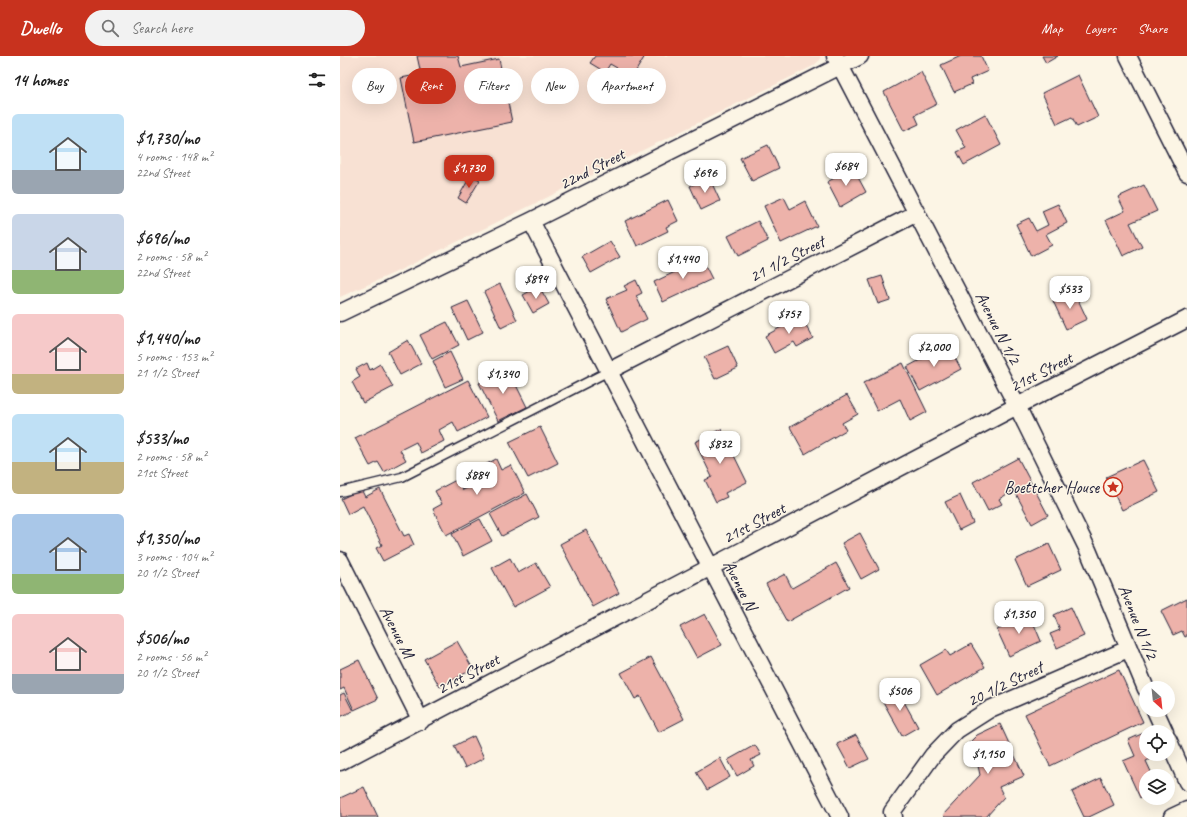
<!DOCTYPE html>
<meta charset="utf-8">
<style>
body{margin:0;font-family:Caveat,sans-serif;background:#f2f2f2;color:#222;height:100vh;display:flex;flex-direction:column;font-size:15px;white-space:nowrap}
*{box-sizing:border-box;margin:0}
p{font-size:13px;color:#767676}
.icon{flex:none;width:22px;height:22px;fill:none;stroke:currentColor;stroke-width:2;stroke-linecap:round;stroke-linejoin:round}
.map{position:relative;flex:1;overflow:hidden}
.sheet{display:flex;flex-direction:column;background:#fff;width:340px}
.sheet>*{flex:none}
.top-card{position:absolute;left:12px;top:12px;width:380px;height:36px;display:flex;gap:8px}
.needle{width:26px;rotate:153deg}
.fabs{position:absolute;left:799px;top:625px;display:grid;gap:8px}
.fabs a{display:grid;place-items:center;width:36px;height:36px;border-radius:50%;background:#fff;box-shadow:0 4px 16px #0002;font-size:20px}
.price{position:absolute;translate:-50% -34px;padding:0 9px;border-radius:8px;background:#fff;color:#222;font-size:13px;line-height:26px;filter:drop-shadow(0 1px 2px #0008)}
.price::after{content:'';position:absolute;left:50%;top:24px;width:12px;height:9px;margin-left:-6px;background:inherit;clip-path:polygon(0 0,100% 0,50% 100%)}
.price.current{background:#c8321e;color:#fff}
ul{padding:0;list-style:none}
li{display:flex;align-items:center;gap:12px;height:100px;padding:0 12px}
li span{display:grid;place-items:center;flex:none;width:112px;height:80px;border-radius:6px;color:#555}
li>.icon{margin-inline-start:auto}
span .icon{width:48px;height:48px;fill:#fffc;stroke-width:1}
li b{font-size:17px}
h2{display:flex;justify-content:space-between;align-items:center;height:48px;padding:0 12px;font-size:17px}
.tag{padding:0 14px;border-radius:18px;background:#fff;box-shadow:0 4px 16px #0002;font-size:14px;line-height:36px}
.tag.current{background:#c8321e;color:#fff}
header{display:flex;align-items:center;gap:24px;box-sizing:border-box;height:56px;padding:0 20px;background:#c8321e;color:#fff}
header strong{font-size:19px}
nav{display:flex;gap:22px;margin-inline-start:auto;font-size:14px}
.search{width:280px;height:36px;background:#f2f2f2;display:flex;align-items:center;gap:10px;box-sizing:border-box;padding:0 14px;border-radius:22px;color:#767676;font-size:15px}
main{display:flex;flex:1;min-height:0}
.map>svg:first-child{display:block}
.built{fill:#f8e1d3}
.building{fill:#edb2aa;stroke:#22223b}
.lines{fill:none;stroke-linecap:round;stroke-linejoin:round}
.lane-casing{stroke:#22223b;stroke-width:11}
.street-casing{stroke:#22223b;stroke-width:19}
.lane{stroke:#fcf5e5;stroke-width:8}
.street{stroke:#fcf5e5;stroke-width:16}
.labels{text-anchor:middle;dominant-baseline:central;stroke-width:3;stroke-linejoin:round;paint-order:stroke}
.street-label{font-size:17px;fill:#22223b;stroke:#fcf5e5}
.poi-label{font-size:17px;fill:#22223b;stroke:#fcf5e5;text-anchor:end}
</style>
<header>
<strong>Dwello</strong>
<div class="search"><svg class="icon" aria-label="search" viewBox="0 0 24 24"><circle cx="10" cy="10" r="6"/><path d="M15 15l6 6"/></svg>Search here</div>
<nav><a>Map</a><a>Layers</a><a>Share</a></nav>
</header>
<main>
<section class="sheet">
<h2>14 homes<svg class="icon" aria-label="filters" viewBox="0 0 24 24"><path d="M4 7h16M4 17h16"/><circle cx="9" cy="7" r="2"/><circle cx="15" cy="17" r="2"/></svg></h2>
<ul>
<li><span style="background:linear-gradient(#bfe0f5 70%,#9aa5b1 0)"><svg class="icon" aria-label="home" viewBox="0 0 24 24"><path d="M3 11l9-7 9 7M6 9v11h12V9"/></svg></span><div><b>$1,730/mo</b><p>4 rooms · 148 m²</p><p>22nd Street</p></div></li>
<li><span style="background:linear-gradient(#c9d6e8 70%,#8fb573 0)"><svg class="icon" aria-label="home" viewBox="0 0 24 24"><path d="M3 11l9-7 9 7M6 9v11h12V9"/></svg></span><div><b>$696/mo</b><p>2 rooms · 58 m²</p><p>22nd Street</p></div></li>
<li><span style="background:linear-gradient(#f6c9c9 75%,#c2b280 0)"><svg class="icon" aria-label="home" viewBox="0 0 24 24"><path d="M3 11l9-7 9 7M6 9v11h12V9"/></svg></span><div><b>$1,440/mo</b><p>5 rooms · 153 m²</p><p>21 1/2 Street</p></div></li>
<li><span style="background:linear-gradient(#bfe0f5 60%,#c2b280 0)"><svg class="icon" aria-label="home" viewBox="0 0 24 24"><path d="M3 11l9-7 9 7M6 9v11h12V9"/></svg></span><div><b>$533/mo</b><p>2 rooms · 58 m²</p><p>21st Street</p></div></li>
<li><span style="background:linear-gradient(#a9c7e8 75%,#8fb573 0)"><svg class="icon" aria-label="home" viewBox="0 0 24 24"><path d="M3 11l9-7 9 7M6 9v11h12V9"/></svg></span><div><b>$1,350/mo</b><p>3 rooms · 104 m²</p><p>20 1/2 Street</p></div></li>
<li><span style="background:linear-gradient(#f6c9c9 75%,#9aa5b1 0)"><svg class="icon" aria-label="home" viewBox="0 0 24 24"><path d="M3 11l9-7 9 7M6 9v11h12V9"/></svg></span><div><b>$506/mo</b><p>2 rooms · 56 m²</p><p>20 1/2 Street</p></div></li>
</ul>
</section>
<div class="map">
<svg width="847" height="761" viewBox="0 0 847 761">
<rect width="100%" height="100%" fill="#fcf5e5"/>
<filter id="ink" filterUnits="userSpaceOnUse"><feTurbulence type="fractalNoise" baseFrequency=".025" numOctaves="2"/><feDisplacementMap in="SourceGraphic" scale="8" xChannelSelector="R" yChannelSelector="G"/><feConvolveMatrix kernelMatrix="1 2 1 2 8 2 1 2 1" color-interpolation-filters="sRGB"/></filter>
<g filter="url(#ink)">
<path class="built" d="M0,0H480V4L473,10L54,217L0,241Z"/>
<path class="building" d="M77,0H118L121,11L159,3L172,66L74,86L61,22L81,18Z
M255,0H305L288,28L273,19L277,12L270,8L265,16L250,7Z
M621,0H641L648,15L630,23L632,28L614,36L601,9Z
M702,0H718L706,7Z
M581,16L597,48L575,59L579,68L564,75L544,36Z
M738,19L758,61L737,71L732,61L717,68L702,37Z
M645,58L661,89L624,109L617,96L626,92L616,74Z
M428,89L439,112L412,125L400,102Z
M513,112L526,136L500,151L487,126Z
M131,119L140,124L126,147L118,142Z
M369,121L380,145L361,154L350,130Z
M804,129L817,155L790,167L802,191L783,200L766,164L785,155L778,141Z
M444,141L450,153L465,145L477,170L441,187L424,150Z
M328,144L338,165L326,171L328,175L297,190L285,165Z
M718,148L727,167L706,178L712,189L691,200L676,168L689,162L696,175L708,169L702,155Z
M418,165L428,185L398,200L388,180Z
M270,185L280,201L251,217L242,201Z
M362,203L372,223L323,246L314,226Z
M542,220L550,244L538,248L529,224Z
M296,224L302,237L296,240L307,263L281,276L266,243L287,234L284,230Z
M160,228L177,264L161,272L144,236Z
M199,230L209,248L193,257L183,239Z
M734,235L747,263L726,273L713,245Z
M128,245L143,276L127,284L112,252Z
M461,260L473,282L457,291L454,286L434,297L425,280Z
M107,266L119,289L92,303L80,279Z
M68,284L81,308L60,319L48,296Z
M608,289L621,313L580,335L567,311Z
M388,290L398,312L375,323L364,301Z
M110,296L123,323L105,331L93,305Z
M27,307L30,314L40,308L53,331L23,347L12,326L20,321L16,313Z
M563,307L587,356L570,365L560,343L537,355L523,327Z
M168,313L187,351L158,365L139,327Z
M128,324L147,361L118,376L113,366L99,374L104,385L81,397L76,386L60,394L66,404L44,416L38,406L30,410L15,382Z
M507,339L518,358L502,367L506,374L465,398L450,371Z
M200,371L218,407L188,422L169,386Z
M381,373L407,426L385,437L387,441L376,446L365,424L372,421L355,386Z
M678,402L708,459L692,468L674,434L659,443L662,448L648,455L633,426Z
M156,403L161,414L171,409L185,437L106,479L93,453L102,448L95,435L118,423L123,434L138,427L132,416Z
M803,404L819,436L782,454L766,421Z
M21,433L25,441L40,433L64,480L69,478L74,489L43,505L36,492L42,489L23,450L8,458L1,443Z
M187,438L199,461L162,480L150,458Z
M620,439L633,467L619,474L605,446Z
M140,463L152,485L123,500L112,478Z
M246,474L279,537L253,551L220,488Z
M520,477L539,513L521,523L502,487Z
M709,488L721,514L687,530L675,504Z
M170,502L178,517L196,507L210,531L173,551L152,512Z
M496,507L509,531L447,566L426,528L445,518L452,532Z
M847,542V580L845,581L842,575L833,579L821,555Z
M731,551L744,580L717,592L710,578L720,574L714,559Z
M365,558L382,589L357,602L340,571Z
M690,559L701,585L669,600L657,574Z
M117,585L133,613L100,631L84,603Z
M631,588L645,611L597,639L580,609L606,594L610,600Z
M311,601L344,663L319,676L300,640L295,643L281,617Z
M19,604L38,643L14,654L4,632L0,634V613Z
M779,614L803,666L710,710L685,658Z
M557,633L578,671L562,680L541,642Z
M4,637L13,655L0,661V639Z
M660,668L684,720L659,731L664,741L646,761H605L603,759L640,719L634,691L629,687L637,679Z
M806,676V698H817V700L806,705L813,720H806V739L800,742L783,705L795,700L788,684Z
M516,679L529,703L510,712L497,688Z
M134,680L144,702L125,712L114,690Z
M415,689L421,699L411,704L414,710L397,720L388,704Z
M380,702L390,721L367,734L356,716Z
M761,722L774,749L749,761H744L732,736Z
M24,731L38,761H1L0,742Z"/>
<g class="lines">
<defs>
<path id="lane" d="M0,436L62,421L269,315"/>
<path id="street" d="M495,0L677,350L748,494L806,633
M788,0L847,117
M191,165L500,761
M0,257L191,165L520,0
M269,315L577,157
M0,504L81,665
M815,654L825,676
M828,683L847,726
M0,706L677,350L847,263
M554,761L552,756L593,699L617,674L650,653L788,593
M832,761L847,754"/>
</defs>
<use href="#lane" class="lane-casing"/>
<use href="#street" class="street-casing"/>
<use href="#lane" class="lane"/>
<use href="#street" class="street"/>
</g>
</g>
<defs>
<symbol id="sight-ring" viewBox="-11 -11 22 22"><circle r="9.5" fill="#fcf5e5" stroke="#c8321e" stroke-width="1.5"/><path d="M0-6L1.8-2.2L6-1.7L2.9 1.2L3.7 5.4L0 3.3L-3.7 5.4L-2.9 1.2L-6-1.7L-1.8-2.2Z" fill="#c8321e"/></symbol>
</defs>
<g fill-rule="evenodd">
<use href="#sight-ring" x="762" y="420" width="22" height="22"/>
</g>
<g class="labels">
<g class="street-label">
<text transform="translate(252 113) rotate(-27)">22nd Street</text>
<text transform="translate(447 203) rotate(-27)">21 1/2 Street</text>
<text transform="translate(658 272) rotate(63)">Avenue N 1/2</text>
<text transform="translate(701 316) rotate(-27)">21st Street</text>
<text transform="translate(414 467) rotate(-28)">21st Street</text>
<text transform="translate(400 529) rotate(63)">Avenue N</text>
<text transform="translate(798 566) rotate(68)">Avenue N 1/2</text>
<text transform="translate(57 576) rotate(63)">Avenue M</text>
<text transform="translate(128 618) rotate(-28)">21st Street</text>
<text transform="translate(665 628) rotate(-26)">20 1/2 Street</text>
</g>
<g class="poi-label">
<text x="759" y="431">Boettcher House</text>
</g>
</g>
</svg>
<div class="fabs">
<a><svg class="needle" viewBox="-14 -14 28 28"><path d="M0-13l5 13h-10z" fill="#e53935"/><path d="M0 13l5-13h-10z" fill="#767676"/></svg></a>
<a><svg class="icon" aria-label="locate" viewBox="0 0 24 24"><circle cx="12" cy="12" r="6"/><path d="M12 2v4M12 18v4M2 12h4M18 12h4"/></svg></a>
<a><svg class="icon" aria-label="layers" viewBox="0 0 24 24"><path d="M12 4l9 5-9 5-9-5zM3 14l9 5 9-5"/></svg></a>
</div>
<b class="price" style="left:506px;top:131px">$684</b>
<b class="price current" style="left:129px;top:133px">$1,730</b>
<b class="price" style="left:365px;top:138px">$696</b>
<b class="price" style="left:343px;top:224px">$1,440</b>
<b class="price" style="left:196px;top:244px">$894</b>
<b class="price" style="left:730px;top:254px">$533</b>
<b class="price" style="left:449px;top:279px">$757</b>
<b class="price" style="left:594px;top:312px">$2,000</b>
<b class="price" style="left:163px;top:339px">$1,340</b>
<b class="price" style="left:380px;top:409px">$832</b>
<b class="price" style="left:137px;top:440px">$884</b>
<b class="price" style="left:679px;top:579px">$1,350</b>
<b class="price" style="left:560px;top:656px">$506</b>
<b class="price" style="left:648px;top:719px">$1,150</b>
<div class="top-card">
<a class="tag">Buy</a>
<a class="tag current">Rent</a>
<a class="tag">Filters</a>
<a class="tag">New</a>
<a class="tag">Apartment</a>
</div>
</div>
</main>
